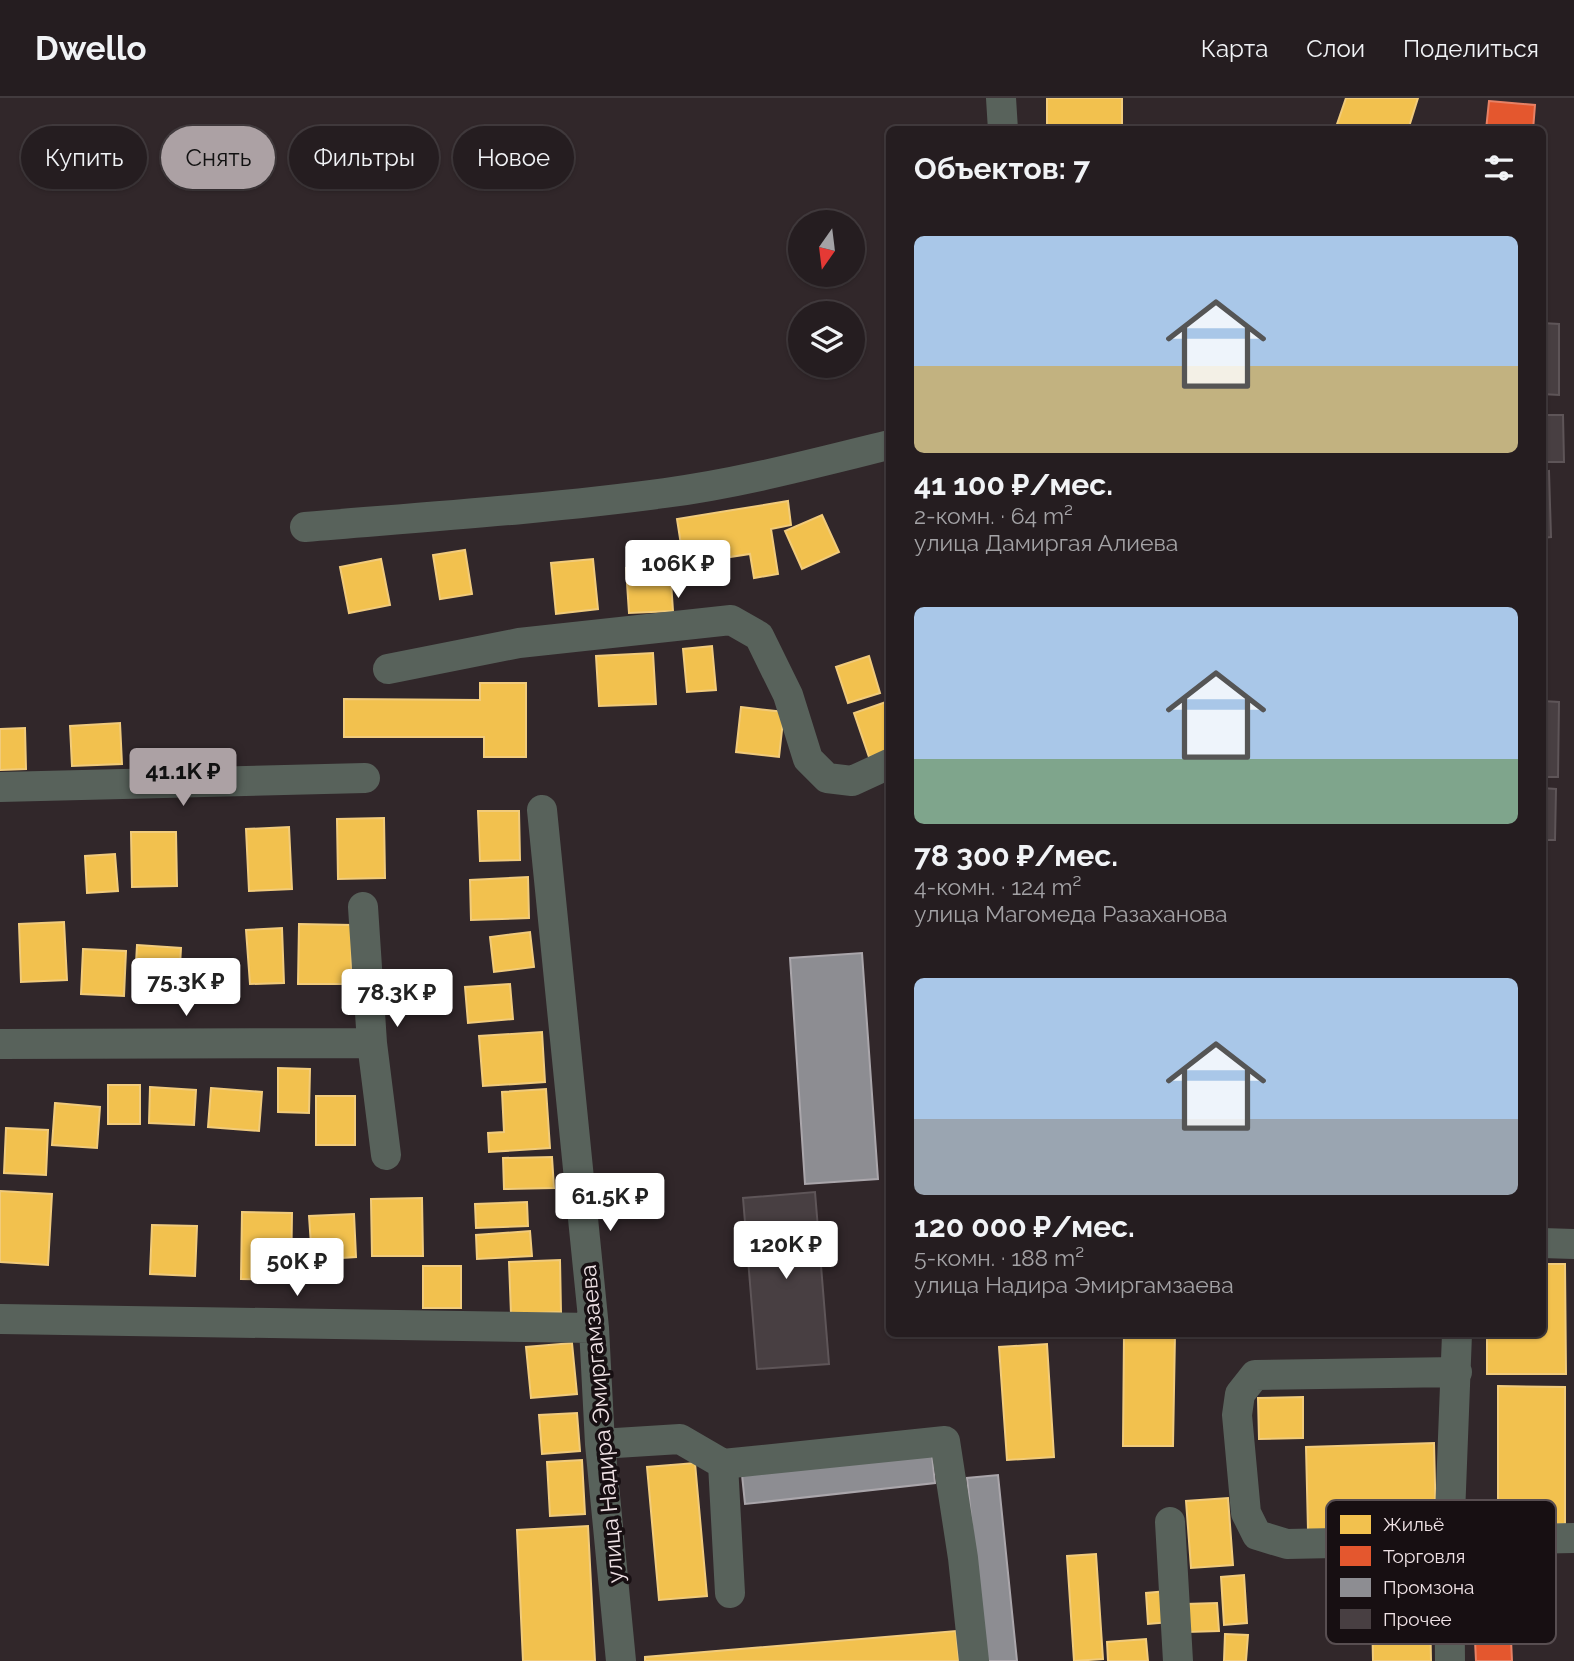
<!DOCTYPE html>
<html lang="ru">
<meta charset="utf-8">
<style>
body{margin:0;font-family:Raleway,sans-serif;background:#2d2629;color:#f1f3f6;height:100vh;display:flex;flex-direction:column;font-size:26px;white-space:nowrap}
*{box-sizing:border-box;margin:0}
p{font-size:23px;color:#a3a2a5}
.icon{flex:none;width:38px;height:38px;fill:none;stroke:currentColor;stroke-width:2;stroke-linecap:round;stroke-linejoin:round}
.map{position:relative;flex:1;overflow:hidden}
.sheet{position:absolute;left:886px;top:28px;width:660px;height:1211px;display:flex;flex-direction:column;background:#251d20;border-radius:10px;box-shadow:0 2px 5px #0004,0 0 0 2px #423b3e}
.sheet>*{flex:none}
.hud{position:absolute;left:21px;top:28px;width:665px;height:63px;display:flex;gap:14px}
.needle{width:46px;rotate:194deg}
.buttons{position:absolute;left:788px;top:112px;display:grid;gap:14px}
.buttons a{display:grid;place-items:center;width:77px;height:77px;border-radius:50%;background:#251d20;box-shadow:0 2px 5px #0004,0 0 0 2px #423b3e;font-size:35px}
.price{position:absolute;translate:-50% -60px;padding:0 16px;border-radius:7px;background:#fff;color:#222;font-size:23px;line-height:46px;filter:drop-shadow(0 2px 4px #0008)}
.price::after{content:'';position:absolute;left:50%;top:42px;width:21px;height:16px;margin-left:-10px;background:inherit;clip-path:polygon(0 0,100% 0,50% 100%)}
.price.active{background:#aca1a4;color:#111}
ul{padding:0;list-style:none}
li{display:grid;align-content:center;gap:14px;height:371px;padding:0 28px}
li span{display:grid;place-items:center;height:217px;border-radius:10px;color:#555}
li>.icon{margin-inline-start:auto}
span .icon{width:126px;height:126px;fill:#fffc;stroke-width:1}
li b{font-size:30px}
h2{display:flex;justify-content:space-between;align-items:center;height:84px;padding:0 28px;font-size:30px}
.pill{padding:0 24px;border-radius:32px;background:#251d20;box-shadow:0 2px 5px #0004,0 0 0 2px #423b3e;font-size:24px;line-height:63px}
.pill.active{background:#aca1a4;color:#111}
header{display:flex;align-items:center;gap:42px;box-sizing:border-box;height:98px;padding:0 35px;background:#251d20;border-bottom:2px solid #423b3e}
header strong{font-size:33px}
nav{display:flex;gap:38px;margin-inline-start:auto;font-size:24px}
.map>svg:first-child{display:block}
.homes{fill:#f2c14e;stroke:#f1cb7b;stroke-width:2}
.shops{fill:#e4572e;stroke:#e78165;stroke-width:2}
.industry{fill:#8d8d92;stroke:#aaa6ab;stroke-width:2}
.building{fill:#483f42;stroke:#5e5558;stroke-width:2}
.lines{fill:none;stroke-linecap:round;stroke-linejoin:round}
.minor{stroke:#58625b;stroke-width:30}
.labels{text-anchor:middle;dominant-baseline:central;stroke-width:7;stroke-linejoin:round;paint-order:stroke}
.street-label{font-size:23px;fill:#efe2e5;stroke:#170f12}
.key{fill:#170f12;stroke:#584e51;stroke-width:2}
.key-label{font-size:19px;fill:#efe2e5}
</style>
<header>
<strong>Dwello</strong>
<nav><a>Карта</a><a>Слои</a><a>Поделиться</a></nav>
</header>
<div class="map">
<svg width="1574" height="1563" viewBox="0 0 1574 1563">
<rect width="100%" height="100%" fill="#31272a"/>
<path class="homes" d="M1047,0H1122V32H1047Z
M1346,0H1418L1408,32H1335Z
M788,403L791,427L771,431L778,476L754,480L750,456L684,466L677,421Z
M822,417L839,454L802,471L785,433Z
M465,452L472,496L440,501L433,457Z
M381,461L390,507L349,515L340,469Z
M593,461L598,511L556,516L551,465Z
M670,468L673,513L629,515L626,470Z
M712,548L716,592L687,594L683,551Z
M653,555L656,606L599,608L596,558Z
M869,558L880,595L848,605L836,569Z
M480,585H526V659H484V639H344V601L480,602Z
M889,603V653L869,659L854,615Z
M741,609L784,614L779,659L736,654Z
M120,625L122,666L72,668L70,628Z
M25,630L26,671L0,672V631Z
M478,713H519L520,762L480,763Z
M384,720L385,780L338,781L337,721Z
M289,729L292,791L249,793L246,731Z
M131,734H176L177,788L132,789Z
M115,756L118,793L87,795L85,758Z
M528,779L529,820L471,822L470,782Z
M64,824L67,882L21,884L19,826Z
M299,826L352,827L351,886H298Z
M282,830L284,885L250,886L246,832Z
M530,834L534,869L494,874L490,839Z
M137,847L181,850L178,903L134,901Z
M83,851L126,853L124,898L81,896Z
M192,861L235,863L233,905L190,903Z
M510,886L513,921L468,925L465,889Z
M542,934L545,984L483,988L479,938Z
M278,970L310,971L309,1015L278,1014Z
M108,987H140V1026H108Z
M150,989L196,992L194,1027L149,1025Z
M211,990L262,994L259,1033L208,1029Z
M546,991L550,1050L489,1054L488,1035L504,1034L502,994Z
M316,998H355V1047H316Z
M55,1005L100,1009L97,1050L52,1047Z
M6,1030L48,1032L46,1077L4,1075Z
M552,1059L554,1090L504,1091L503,1060Z
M0,1093L52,1096L48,1167L0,1164Z
M422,1100L423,1158H372L371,1101Z
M527,1104L528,1128L476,1130L475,1106Z
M242,1114L292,1115L291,1182L241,1181Z
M354,1116L356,1159L312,1162L309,1118Z
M152,1127L197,1128L195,1178L150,1176Z
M530,1133L532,1158L477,1161L476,1137Z
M560,1162L561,1214L511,1216L509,1164Z
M1542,1166H1565L1566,1276H1487V1236H1542Z
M423,1168H461V1210H423Z
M1124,1236H1175L1173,1348H1123Z
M572,1245L577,1296L531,1300L526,1249Z
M1047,1246L1054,1359L1007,1362L999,1249Z
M1498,1288L1565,1289V1426H1498Z
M1303,1299V1340L1259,1341L1258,1300Z
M577,1315L580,1353L542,1356L539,1317Z
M1434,1345L1436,1428L1308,1432L1306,1349Z
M582,1362L585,1416L550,1418L547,1364Z
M695,1365L707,1498L659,1502L647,1369Z
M1228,1400L1233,1467L1191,1470L1186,1403Z
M588,1428L595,1563H523L517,1432Z
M1096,1456L1103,1561L1074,1563L1067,1458Z
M1429,1462L1431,1563H1373L1371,1464Z
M1244,1477L1247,1525L1224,1527L1221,1479Z
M1167,1493L1170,1524L1148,1526L1146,1495Z
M1217,1505L1219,1533L1187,1534L1185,1506Z
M956,1533L959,1563H645V1559Z
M1225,1536L1248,1537L1246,1563H1224Z
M1146,1541L1148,1563H1108L1107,1544Z"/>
<path class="shops" d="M1489,3L1535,7L1533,32H1486Z
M1510,1520L1512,1563H1476L1474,1522Z"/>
<path class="industry" d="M862,855L878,1081L805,1086L790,860Z
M932,1357L935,1385L745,1406L742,1377Z
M998,1377L1017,1563H986L967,1380Z"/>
<path class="building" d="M1542,225L1559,226V297L1542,296Z
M1542,317H1563L1564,364H1542Z
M1549,373L1551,439L1542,440V374Z
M1542,603L1559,604L1558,679H1542Z
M1542,690L1556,691L1555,742H1547L1546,760H1542Z
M815,1094L829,1266L757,1271L743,1100Z"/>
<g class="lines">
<path class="minor" d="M1001,0L1003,32
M305,429C425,419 546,411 665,395C741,385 815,365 889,347
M388,571L519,545L731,522L759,538L788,597L808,661L827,680L852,683L889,666
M0,689L365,680
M542,712L594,1230L600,1346L621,1563
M363,809L372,945L386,1057
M0,946L372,945
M1542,1145L1574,1146
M0,1221L594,1230
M1457,1274L1255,1277L1240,1296L1237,1317L1246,1415L1257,1437L1287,1446L1574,1440
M600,1346L680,1341L723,1366L730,1495
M723,1366L945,1343L963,1460L974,1563
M1170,1424L1178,1563
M1450,1563L1449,1443L1457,1236"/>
</g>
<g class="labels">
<g class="street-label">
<text transform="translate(601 1326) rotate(-95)">улица Надира Эмиргамзаева</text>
</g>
</g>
<rect x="1326" y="1402" width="230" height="144" rx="10" class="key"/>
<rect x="1340" y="1417" width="31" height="19" fill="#f2c14e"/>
<rect x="1340" y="1448" width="31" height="20" fill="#e4572e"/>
<rect x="1340" y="1480" width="31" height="19" fill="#8d8d92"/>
<rect x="1340" y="1511" width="31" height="20" fill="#483f42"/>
<g class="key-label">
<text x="1383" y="1433">Жильё</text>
<text x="1383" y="1465">Торговля</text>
<text x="1383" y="1496">Промзона</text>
<text x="1383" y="1528">Прочее</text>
</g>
</svg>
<div class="buttons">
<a><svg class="needle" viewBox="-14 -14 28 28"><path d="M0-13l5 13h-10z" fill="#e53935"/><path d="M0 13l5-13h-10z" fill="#a3a2a5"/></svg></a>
<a><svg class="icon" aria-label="layers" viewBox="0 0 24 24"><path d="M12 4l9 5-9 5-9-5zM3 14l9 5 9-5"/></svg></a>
</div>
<b class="price" style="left:678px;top:502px">106K ₽</b>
<b class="price active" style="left:183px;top:710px">41.1K ₽</b>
<b class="price" style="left:186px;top:920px">75.3K ₽</b>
<b class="price" style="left:397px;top:931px">78.3K ₽</b>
<b class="price" style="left:610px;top:1135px">61.5K ₽</b>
<b class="price" style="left:786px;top:1183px">120K ₽</b>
<b class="price" style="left:297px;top:1200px">50K ₽</b>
<div class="hud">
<a class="pill">Купить</a>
<a class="pill active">Снять</a>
<a class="pill">Фильтры</a>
<a class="pill">Новое</a>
</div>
<section class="sheet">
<h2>Объектов: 7<svg class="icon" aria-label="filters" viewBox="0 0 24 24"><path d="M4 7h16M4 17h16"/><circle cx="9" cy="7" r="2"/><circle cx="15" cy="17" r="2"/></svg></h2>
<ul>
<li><span style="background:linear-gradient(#a9c7e8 60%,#c2b280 0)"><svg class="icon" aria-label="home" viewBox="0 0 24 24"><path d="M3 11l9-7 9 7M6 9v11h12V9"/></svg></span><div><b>41 100 ₽/мес.</b><p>2-комн. · 64 m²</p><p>улица Дамиргая Алиева</p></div></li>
<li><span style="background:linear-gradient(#a9c7e8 70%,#7fa58c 0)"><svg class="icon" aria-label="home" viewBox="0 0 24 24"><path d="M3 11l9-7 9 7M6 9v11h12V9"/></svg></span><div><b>78 300 ₽/мес.</b><p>4-комн. · 124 m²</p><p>улица Магомеда Разаханова</p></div></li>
<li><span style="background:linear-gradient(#a9c7e8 65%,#9aa5b1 0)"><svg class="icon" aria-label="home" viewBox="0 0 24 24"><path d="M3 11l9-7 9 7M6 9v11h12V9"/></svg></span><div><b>120 000 ₽/мес.</b><p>5-комн. · 188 m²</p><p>улица Надира Эмиргамзаева</p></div></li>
</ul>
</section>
</div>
